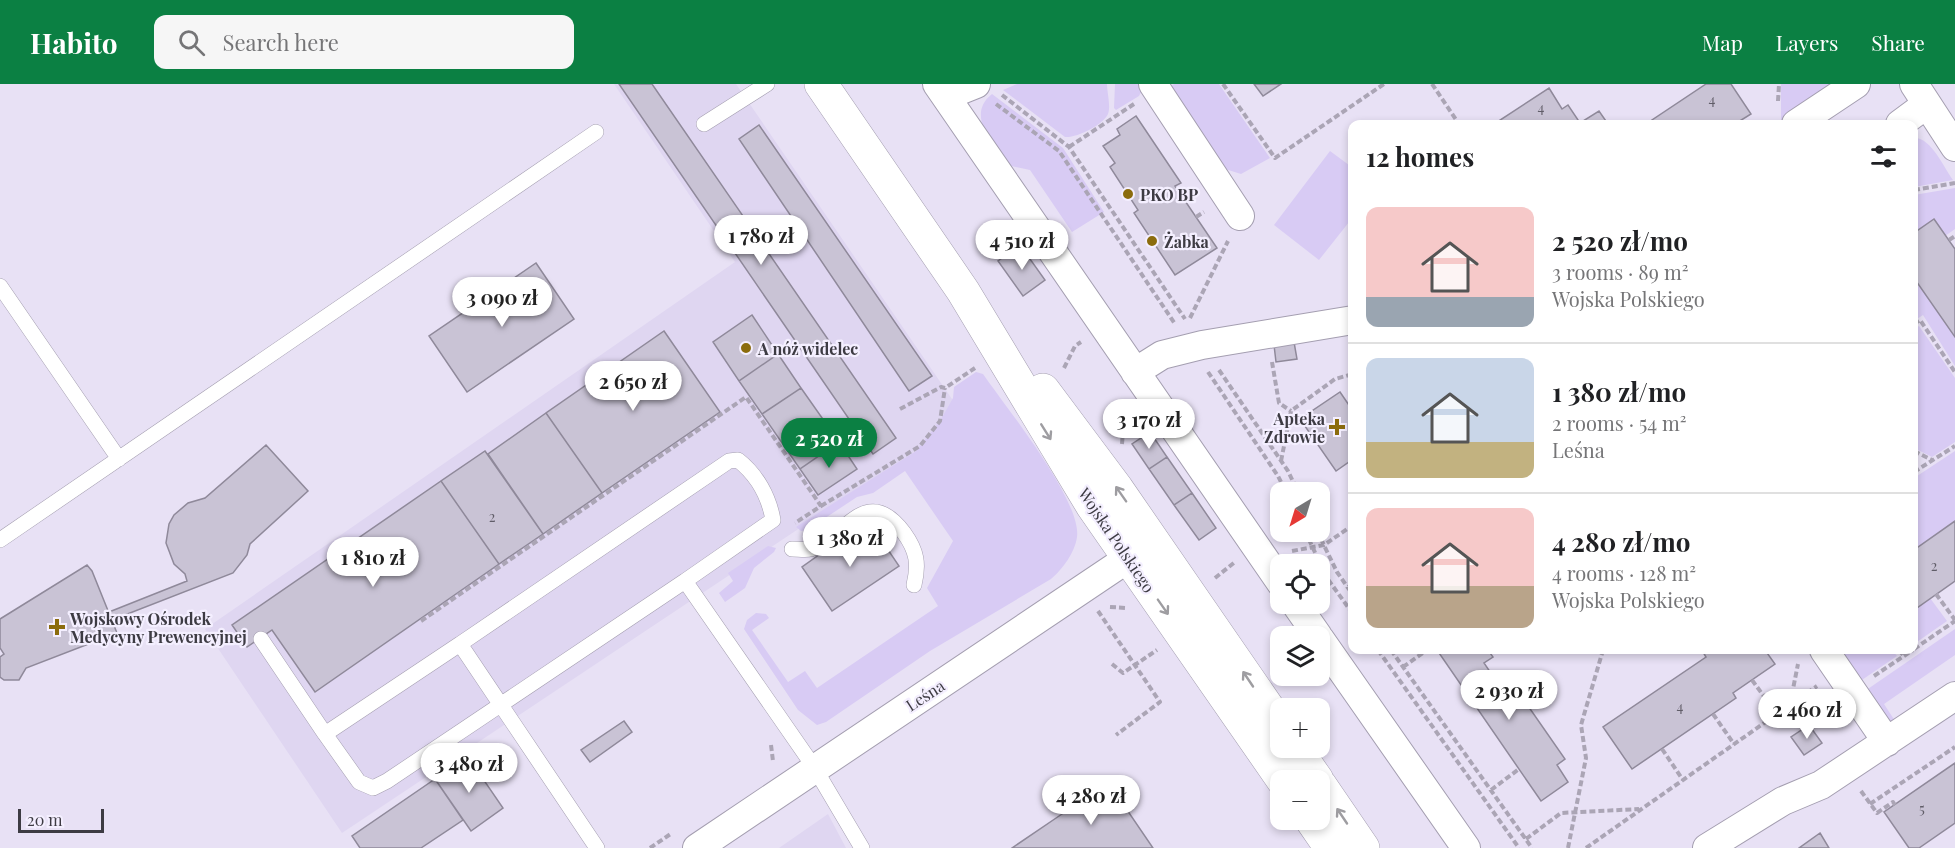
<!DOCTYPE html>
<meta charset="utf-8">
<style>
body{margin:0;font-family:"Playfair Display",serif;background:#f6f6f6;color:#202124;height:100vh;display:flex;flex-direction:column;font-size:22px;white-space:nowrap}
*{box-sizing:border-box;margin:0}
p{font-size:20px;color:#757577}
.icon{flex:none;width:33px;height:33px;fill:none;stroke:currentColor;stroke-width:2;stroke-linecap:round;stroke-linejoin:round}
.map{position:relative;flex:1;overflow:hidden}
.side{position:absolute;left:1348px;top:36px;width:570px;height:534px;display:flex;flex-direction:column;background:#fff;border-radius:12px;box-shadow:0 3px 9px #0003}
.side>*{flex:none}
.needle{width:39px;rotate:218deg}
.buttons{position:absolute;left:1270px;top:398px;display:grid;gap:12px}
.buttons a{display:grid;place-items:center;width:60px;height:60px;border-radius:12px;background:#fff;box-shadow:0 3px 9px #0003;font-size:30px}
.scale{position:absolute;left:18px;bottom:15px;width:86px;box-sizing:border-box;padding-left:6px;border:3px solid #3d3b43;border-top:0;font-size:16px;line-height:21px;white-space:nowrap;color:#3d3b43;-webkit-text-stroke:4px #f4efff;paint-order:stroke}
.price{position:absolute;translate:-50% -51px;padding:0 14px;border-radius:21px;background:#fff;color:#222;font-size:20px;line-height:39px;filter:drop-shadow(0 2px 3px #0008)}
.price::after{content:'';position:absolute;left:50%;top:36px;width:18px;height:14px;margin-left:-9px;background:inherit;clip-path:polygon(0 0,100% 0,50% 100%)}
.price.selected{background:#0b8043;color:#fff}
ul{padding:0;list-style:none}
li{display:flex;align-items:center;gap:18px;height:150px;padding:0 18px}
li+li{border-top:2px solid #e0e0e0}
li span{display:grid;place-items:center;flex:none;width:168px;height:120px;border-radius:12px;color:#555}
li>.icon{margin-inline-start:auto}
span .icon{width:72px;height:72px;fill:#fffc;stroke-width:1}
li b{font-size:26px}
h2{display:flex;justify-content:space-between;align-items:center;height:72px;padding:0 18px;font-size:26px}
header{display:flex;align-items:center;gap:36px;box-sizing:border-box;height:84px;padding:0 30px;background:#0b8043;color:#fff}
header strong{font-size:28px}
nav{display:flex;gap:33px;margin-inline-start:auto;font-size:21px}
.search{width:420px;height:54px;background:#f6f6f6;display:flex;align-items:center;gap:15px;box-sizing:border-box;padding:0 21px;border-radius:12px;color:#757577;font-size:22px}
.map>svg:first-child{display:block}
.built{fill:#dfd6f1}
.green{fill:#d8cbf4}
.building{fill:#c9c3d5;stroke:#8f899a;stroke-width:1.5}
.lines{fill:none;stroke-linecap:round;stroke-linejoin:round}
.lane-casing{stroke:#a49eb0;stroke-width:16}
.street-casing{stroke:#a49eb0;stroke-width:30}
.secondary-casing{stroke:#a49eb0;stroke-width:34}
.path{stroke:#aba5b5;stroke-width:4;stroke-dasharray:6 3;stroke-linecap:butt}
.lane{stroke:#fff;stroke-width:15}
.street{stroke:#fff;stroke-width:28}
.secondary{stroke:#fff;stroke-width:33}
.oneway{stroke:#9e9da1}
.poi-dot{fill:#8b6c0d;stroke:#f4efff;stroke-width:2}
.labels{text-anchor:middle;dominant-baseline:central;stroke-width:4.5;stroke-linejoin:round;paint-order:stroke}
.number-label{font-size:14px;fill:#605d68}
.poi-label{font-size:16px;font-weight:bold;fill:#3d3b43;stroke:#f4efff;text-anchor:start}
.street-label{font-size:16px;fill:#3d3b43;stroke:#f4efff}
</style>
<header>
<strong>Habito</strong>
<div class="search"><svg class="icon" aria-label="search" viewBox="0 0 24 24"><circle cx="10" cy="10" r="6"/><path d="M15 15l6 6"/></svg>Search here</div>
<nav><a>Map</a><a>Layers</a><a>Share</a></nav>
</header>
<div class="map">
<svg width="1955" height="764" viewBox="0 0 1955 764">
<rect width="100%" height="100%" fill="#e8e1f5"/>
<path class="built" d="M614,0H736L965,334L342,749L205,545L735,178Z
M828,730L846,764H779Z"/>
<path class="green" d="M1017,0H1107C1107,8 1111,22 1108,30C1103,41 1077,54 1065,53L1003,6Z
M1115,0H1145L1139,12L1116,26L1114,24Z
M1174,0H1219L1270,74L1241,90L1222,84L1166,6Z
M1781,0H1830L1825,12L1781,40Z
M992,10L1063,64L1104,128L1072,148L1030,86L1007,81C994,62 965,31 992,10Z
M1914,54C1931,53 1944,84 1953,96L1914,103Z
M1330,67L1353,84V133L1319,176L1274,141Z
M1955,104V145L1945,152L1914,149V111Z
M1914,194L1955,253V282L1923,231L1914,237Z
M1919,242L1955,294V358L1932,373L1914,364V245Z
M976,288L983,290C1005,322 1082,417 1077,453C1075,468 1063,485 1051,495L930,567L826,638L817,641L798,626L744,545L747,536L756,529L766,530L769,534L752,546L788,598L805,587L817,604L938,522L927,504L953,457L905,387L873,409L857,413L807,446L801,447L796,443L916,367L940,337L953,314L954,303Z
M1955,367V437L1914,466V394Z
M768,462L776,464L774,468L754,484L745,504L725,518L719,509L733,497L728,489Z
M1930,514L1947,537L1914,560V526Z
M1955,545V571L1884,620L1895,637L1889,639L1862,609Z
M1834,566H1892L1897,572L1856,600Z"/>
<path class="building" d="M619,0H652L896,354L873,370Z
M1254,0H1281L1263,12Z
M1706,0H1731L1751,30L1735,40H1646Z
M1549,4L1562,25L1568,21L1580,39L1599,27L1608,40H1494Z
M1136,32L1181,99L1175,102L1217,164L1175,191L1134,129L1138,126L1110,83L1115,79L1103,62L1120,51L1117,45Z
M759,41L932,292L909,307L739,55Z
M1934,135L1955,165V253L1914,194V149Z
M1020,161L1045,196L1023,212L998,177Z
M536,179L574,235L467,308L429,252Z
M752,231L778,270L739,297L713,258Z
M664,247L720,328L602,409L546,329Z
M1294,258L1297,275L1276,278L1274,261Z
M778,270L801,304L762,330L739,297Z
M801,304L839,358L800,385L762,330Z
M1340,308L1353,327V375L1336,387L1300,335Z
M546,329L602,409L543,450L488,370Z
M1150,348L1167,373L1149,385L1132,360Z
M839,358L857,385L818,411L800,385Z
M266,361L308,407L250,460L247,471L233,489L112,536L109,528L187,497L185,490L174,480L166,459L169,440L174,431L188,419L205,414Z
M485,367L543,450L499,480L441,397Z
M1167,373L1192,409L1174,421L1149,385Z
M441,397L499,480L315,608L272,546L247,563L232,541Z
M1192,409L1216,444L1199,456L1174,421Z
M1955,437V497L1914,526V466Z
M874,445L899,482L832,527L802,483L840,456L853,449L858,456Z
M87,481L92,487L117,549L26,584L19,596H4L0,593V573L4,570L0,564V535Z
M1437,566H1488L1493,573L1484,579L1507,613L1517,606L1565,675L1557,681L1568,698L1541,717Z
M1707,566H1765L1775,580L1733,609L1736,614L1632,685L1603,643L1706,573L1703,568Z
M624,637L632,648L590,678L581,666Z
M1809,641L1822,659L1804,671L1791,653Z
M468,673L503,724L471,747L435,695Z
M1955,679V739L1919,764H1909L1884,728Z
M435,695L463,736L421,764H360L352,752Z
M1108,698L1153,764H1012L1062,730Z
M1820,749L1829,764H1799Z"/>
<g class="lines">
<defs>
<path id="lane" d="M704,40L767,0
M0,202L119,375
M0,456L596,48
M792,465C798,465 806,466 811,465C846,453 866,398 904,449C917,467 919,480 914,501
M261,555L325,650
M460,560L325,650L359,698L373,704L387,697L685,497
M597,764L460,560L729,377L738,376C757,391 769,413 773,436L685,497L814,683L862,764"/>
<path id="street" d="M937,0L1281,499
M1153,0L1240,132
M1914,0L1955,63
M946,12L976,0
M1796,40L1856,0
M1900,40L1927,20
M1135,288L1162,271L1202,261L1353,236
M1295,519L1318,552
M1320,555L1466,764
M1824,566L1887,658
M697,764L1148,461
M1707,764L1783,717L1821,701L1955,612"/>
<path id="secondary" d="M821,0L963,207L1092,421L1283,696
M1043,306L1117,405L1281,643
M1294,663L1317,696
M1320,701L1363,764
M1311,735L1331,764"/>
</defs>
<use href="#lane" class="lane-casing"/>
<use href="#street" class="street-casing"/>
<use href="#secondary" class="secondary-casing"/>
<path class="path" d="M1223,0L1275,74L1384,0
M1432,0L1459,40
M1002,11L1069,63L1185,235
M1778,17L1779,0
M996,20L1059,67L1175,240
M1069,63L1134,20
M1914,106L1955,99
M1196,133L1204,128
M1949,156L1955,152
M1190,234L1228,157
M1914,240L1920,236L1955,288
M1272,278L1279,319L1291,327
M1064,284L1075,262L1081,258
M1219,286L1288,387L1298,408
M1208,288L1278,392L1286,408
M900,325L941,303L945,304L975,284
M1122,360L1123,347L1131,330
M1914,367L1932,376
M1281,377L1291,327L1335,295L1353,290
M1914,388L1955,362
M821,422L920,362L940,337L945,304
M1305,447L1327,494L1353,530
M1317,447L1337,488L1353,511
M1292,467L1324,461L1353,441
M1215,494L1235,478
M1348,503L1353,500
M1936,510L1955,536
M1110,523L1127,524
M1098,527L1160,618L1116,651
M421,537L746,313L821,422L795,439
M1914,565L1955,537
M1378,566L1519,764
M1391,566L1532,764
M1899,566L1904,572
M1112,580L1123,589L1157,566
M1403,583L1427,566
M1874,592L1913,566
M1752,596L1777,630
M1790,620L1798,580
M1713,630L1734,660
M771,661L773,677
M1662,665L1683,696
M1491,706L1519,685
M1861,707L1877,729L1893,718L1895,721
M1870,720L1955,663
M1526,755L1561,729L1639,725
M650,764L672,749
M1568,764L1586,674L1581,641L1603,566
M1586,764L1817,602"/>
<use href="#lane" class="lane"/>
<use href="#street" class="street"/>
<use href="#secondary" class="secondary"/>
</g>
<defs><path id="oneway-shaft" d="M-6 0H5M1.5-3L5.5 0L1.5 3" fill="none" stroke-width="1.6" stroke-linecap="round" stroke-linejoin="round" transform="scale(1.5)"/></defs>
<g class="oneway">
<use href="#oneway-shaft" transform="translate(1046 348) rotate(58)"/>
<use href="#oneway-shaft" transform="translate(1121 410) rotate(-125)"/>
<use href="#oneway-shaft" transform="translate(1163 523) rotate(55)"/>
<use href="#oneway-shaft" transform="translate(1248 595) rotate(-124)"/>
<use href="#oneway-shaft" transform="translate(1342 732) rotate(-124)"/>
</g>
<g class="poi-dot">
<circle cx="1128" cy="110" r="6"/>
<circle cx="1152" cy="157" r="6"/>
<circle cx="746" cy="264" r="6"/>
<path d="M1334 334h6v6h6v6h-6v6h-6v-6h-6v-6h6z"/>
<path d="M54 534h6v6h6v6h-6v6h-6v-6h-6v-6h6z"/>
</g>
<g class="labels">
<g class="number-label">
<text x="1712" y="15">4</text>
<text x="1541" y="23">4</text>
<text x="492" y="432">2</text>
<text x="1934" y="481">2</text>
<text x="1680" y="622">4</text>
<text x="1922" y="724">5</text>
</g>
<g class="poi-label">
<text x="1140" y="110">PKO BP</text>
<text x="1164" y="157">Żabka</text>
<text x="758" y="264">A nóż widelec</text>
<text x="1325" y="334" text-anchor="end">Apteka<tspan x="1325" dy="18">Zdrowie</tspan></text>
<text x="70" y="534">Wojskowy Ośrodek<tspan x="70" dy="18">Medycyny Prewencyjnej</tspan></text>
</g>
<g class="street-label">
<text transform="translate(1117 456) rotate(56)">Wojska Polskiego</text>
<text transform="translate(925 611) rotate(-33)">Leśna</text>
</g>
</g>
</svg>
<div class="buttons">
<a><svg class="needle" viewBox="-14 -14 28 28"><path d="M0-13l5 13h-10z" fill="#e53935"/><path d="M0 13l5-13h-10z" fill="#757577"/></svg></a>
<a><svg class="icon" aria-label="locate" viewBox="0 0 24 24"><circle cx="12" cy="12" r="6"/><path d="M12 2v4M12 18v4M2 12h4M18 12h4"/></svg></a>
<a><svg class="icon" aria-label="layers" viewBox="0 0 24 24"><path d="M12 4l9 5-9 5-9-5zM3 14l9 5 9-5"/></svg></a>
<a>+</a>
<a>−</a>
</div>
<div class="scale">20 m</div>
<b class="price" style="left:761px;top:182px">1 780 zł</b>
<b class="price" style="left:1022px;top:187px">4 510 zł</b>
<b class="price" style="left:502px;top:244px">3 090 zł</b>
<b class="price" style="left:633px;top:328px">2 650 zł</b>
<b class="price" style="left:1149px;top:366px">3 170 zł</b>
<b class="price selected" style="left:829px;top:385px">2 520 zł</b>
<b class="price" style="left:850px;top:484px">1 380 zł</b>
<b class="price" style="left:373px;top:504px">1 810 zł</b>
<b class="price" style="left:1509px;top:637px">2 930 zł</b>
<b class="price" style="left:1807px;top:656px">2 460 zł</b>
<b class="price" style="left:469px;top:710px">3 480 zł</b>
<b class="price" style="left:1091px;top:742px">4 280 zł</b>
<section class="side">
<h2>12 homes<svg class="icon" aria-label="filters" viewBox="0 0 24 24"><path d="M4 7h16M4 17h16"/><circle cx="9" cy="7" r="2"/><circle cx="15" cy="17" r="2"/></svg></h2>
<ul>
<li><span style="background:linear-gradient(#f6c9c9 75%,#9aa5b1 0)"><svg class="icon" aria-label="home" viewBox="0 0 24 24"><path d="M3 11l9-7 9 7M6 9v11h12V9"/></svg></span><div><b>2 520 zł/mo</b><p>3 rooms · 89 m²</p><p>Wojska Polskiego</p></div></li>
<li><span style="background:linear-gradient(#c9d6e8 70%,#c2b280 0)"><svg class="icon" aria-label="home" viewBox="0 0 24 24"><path d="M3 11l9-7 9 7M6 9v11h12V9"/></svg></span><div><b>1 380 zł/mo</b><p>2 rooms · 54 m²</p><p>Leśna</p></div></li>
<li><span style="background:linear-gradient(#f6c9c9 65%,#b9a48a 0)"><svg class="icon" aria-label="home" viewBox="0 0 24 24"><path d="M3 11l9-7 9 7M6 9v11h12V9"/></svg></span><div><b>4 280 zł/mo</b><p>4 rooms · 128 m²</p><p>Wojska Polskiego</p></div></li>
</ul>
</section>
</div>
